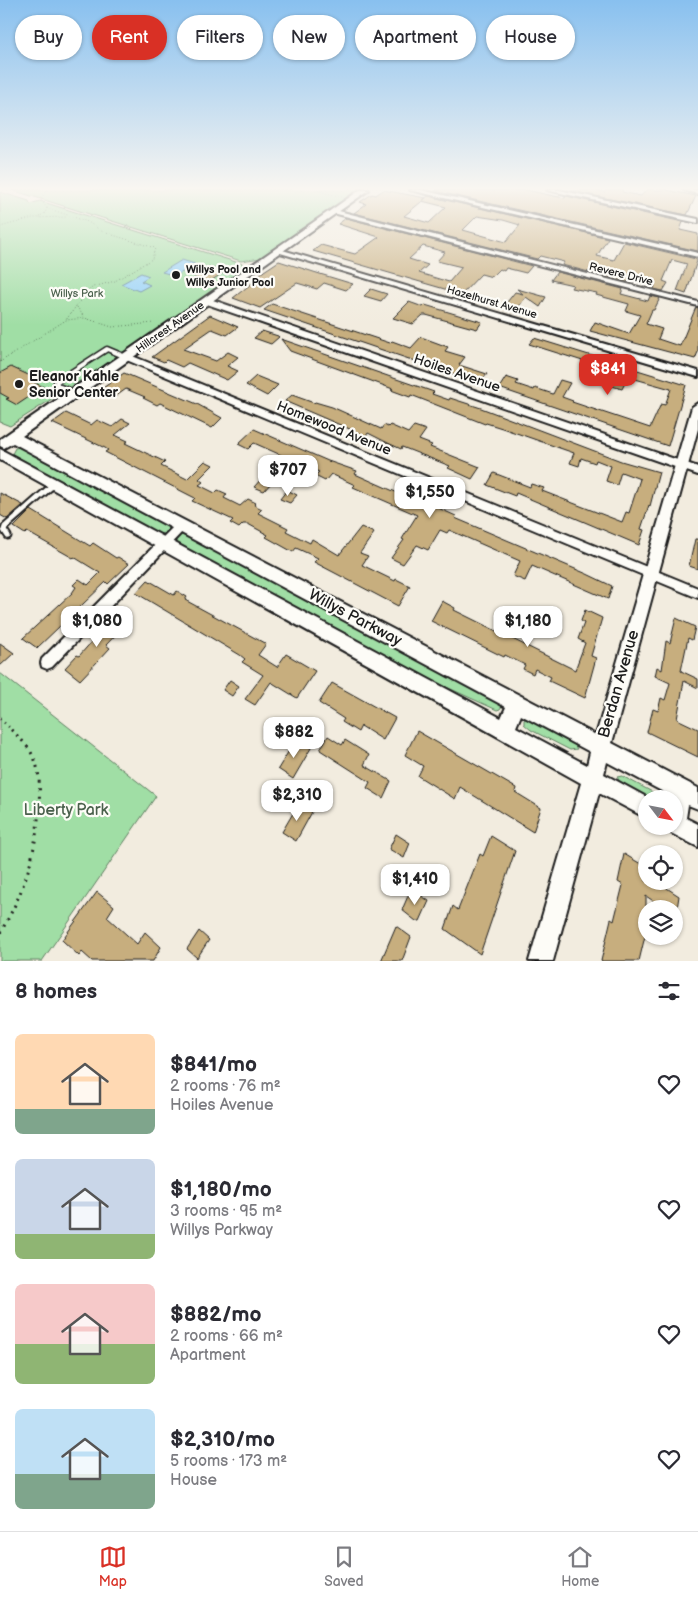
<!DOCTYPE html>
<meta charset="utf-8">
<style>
body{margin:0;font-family:"Balsamiq Sans",sans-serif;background:#f2f2f3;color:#2b2b33;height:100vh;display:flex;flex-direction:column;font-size:19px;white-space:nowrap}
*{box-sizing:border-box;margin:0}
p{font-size:16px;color:#7c7c81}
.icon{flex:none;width:28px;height:28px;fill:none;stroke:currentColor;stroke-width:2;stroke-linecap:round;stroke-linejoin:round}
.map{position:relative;height:961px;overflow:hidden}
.drawer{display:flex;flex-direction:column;background:#fff;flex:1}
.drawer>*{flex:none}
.guide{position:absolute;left:15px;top:15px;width:669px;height:45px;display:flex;gap:10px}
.needle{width:32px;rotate:122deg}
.tools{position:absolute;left:638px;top:790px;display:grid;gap:10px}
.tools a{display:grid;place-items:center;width:45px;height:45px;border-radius:50%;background:#fff;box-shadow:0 1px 4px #0004;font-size:25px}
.price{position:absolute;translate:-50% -42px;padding:0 11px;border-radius:10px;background:#fff;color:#222;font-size:16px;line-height:32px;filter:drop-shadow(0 1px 2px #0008)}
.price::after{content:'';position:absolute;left:50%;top:30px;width:15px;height:11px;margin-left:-8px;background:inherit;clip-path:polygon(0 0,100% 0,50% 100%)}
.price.active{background:#d93025;color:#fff}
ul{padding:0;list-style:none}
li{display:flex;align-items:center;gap:15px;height:125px;padding:0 15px}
li span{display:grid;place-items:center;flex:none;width:140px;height:100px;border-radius:8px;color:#555}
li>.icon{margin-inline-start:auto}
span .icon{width:60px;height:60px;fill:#fffc;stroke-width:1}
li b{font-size:21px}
h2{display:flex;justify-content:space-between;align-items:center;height:60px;padding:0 15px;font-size:21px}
.chip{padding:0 18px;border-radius:22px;background:#fff;box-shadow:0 1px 4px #0004;font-size:18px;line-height:45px}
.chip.active{background:#d93025;color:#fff}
.menu{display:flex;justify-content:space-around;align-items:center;height:70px;border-top:1px solid #e1e1e2;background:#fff;font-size:14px;color:#7c7c81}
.menu a{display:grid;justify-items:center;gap:2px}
.menu .active{color:#d93025}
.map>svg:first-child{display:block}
.green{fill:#a0dea5;stroke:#5e7d60}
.water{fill:#98d3f9;stroke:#668aa1}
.building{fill:#c7ae7e;stroke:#1c1c1c;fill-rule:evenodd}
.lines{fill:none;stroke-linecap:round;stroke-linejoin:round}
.lane-far1-casing{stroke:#1c1c1c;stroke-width:7}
.lane-casing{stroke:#1c1c1c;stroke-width:9}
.street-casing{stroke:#1c1c1c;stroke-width:4}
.secondary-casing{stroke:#1c1c1c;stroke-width:4}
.path-far2{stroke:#1c1c1c;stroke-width:1;stroke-dasharray:0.5 2.5;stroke-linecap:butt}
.path-far1{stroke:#1c1c1c;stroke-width:2.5;stroke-dasharray:1 4.5;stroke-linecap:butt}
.path{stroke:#1c1c1c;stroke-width:3;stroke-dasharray:2 5.5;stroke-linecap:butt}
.lane-far1{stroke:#fdfcf7;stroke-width:4}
.lane{stroke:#fdfcf7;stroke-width:5}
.street{fill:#fdfcf7;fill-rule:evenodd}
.secondary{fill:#fdfcf7;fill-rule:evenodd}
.poi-dot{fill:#1c1c1c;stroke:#fdfcf7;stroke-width:2}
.labels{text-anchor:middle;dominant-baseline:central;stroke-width:4.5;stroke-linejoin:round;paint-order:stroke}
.far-poi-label{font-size:11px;font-weight:bold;fill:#1c1c1c;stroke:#fdfcf7;text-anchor:start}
.far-street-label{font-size:11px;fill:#1c1c1c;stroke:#fdfcf7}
.far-park-label{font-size:11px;fill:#4a604c;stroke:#fdfcf7}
.street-label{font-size:14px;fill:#1c1c1c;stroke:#fdfcf7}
.poi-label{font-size:14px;font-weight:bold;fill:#1c1c1c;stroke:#fdfcf7;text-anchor:start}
.near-street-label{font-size:16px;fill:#1c1c1c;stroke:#fdfcf7}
.near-park-label{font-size:16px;fill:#4a604c;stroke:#fdfcf7}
</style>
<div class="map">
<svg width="698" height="961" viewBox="0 0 698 961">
<rect width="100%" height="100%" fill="#f2ecdf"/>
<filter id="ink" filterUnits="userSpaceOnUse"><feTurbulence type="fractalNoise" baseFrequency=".02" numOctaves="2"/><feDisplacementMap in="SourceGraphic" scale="10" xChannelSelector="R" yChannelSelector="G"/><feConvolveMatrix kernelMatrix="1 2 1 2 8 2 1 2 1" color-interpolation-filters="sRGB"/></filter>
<g filter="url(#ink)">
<path class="green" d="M12,190H359L261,258L241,261Z
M0,192L29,201L30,204L40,201L255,268L10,426L0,422Z
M20,447L169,526V529L165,533L159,534L12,454L15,448Z
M180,535H186L500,704L502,706L500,709L497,710L409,670L178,545L175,541Z
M0,673L156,796L42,961H0Z
M528,717L573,742L577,749L570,750L531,730L524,724V720Z
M622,776L660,796L664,799H646V800L622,785L617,777Z"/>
<path class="water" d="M182,260L195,264L176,276L162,272Z
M141,273L149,276L141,281L150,285L139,291L121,284Z"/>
<path class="building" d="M383,190L426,198L404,216L429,223L446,207L422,201L428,196L608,238L597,256L614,260L624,242L696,259L697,261L686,294L677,291L687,264L672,260L663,281L668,283L663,291L654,289L655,286L629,280L627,282L562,265L564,262L540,256L537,259L354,213L366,204L360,202L372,194L376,195ZM477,216L503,220L520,225L506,242L463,230Z
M436,190H526L554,196L565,198L566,196L683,222L680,230L698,234V251L435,191Z
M594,190L605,192L606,190H623L622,192L641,196L646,190H666L696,196L687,215L571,191Z
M346,218L532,266L526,273L506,268L504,271L500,269L492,277L481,274L462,294L313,251L321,245L355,254L379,237L338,224ZM423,246L445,252L437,261L462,267L449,282L419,273L428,265L409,259Z
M279,261L320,274L353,284L346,290L324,283L317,289L297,283L260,308L233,298L256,280L252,279Z
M208,267L224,272L202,287L192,283L194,282L191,281Z
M557,272L623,289L621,294L648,301L650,296L660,298L654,310H652L646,324L662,329L658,339L673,344L680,346L696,307L698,308V352L695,359L590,331L595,322L629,334L640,315L626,311L629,304L596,295L597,293L571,288L573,285L551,280Z
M371,289L387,294L381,301L364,296Z
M517,289L546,297L540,307L526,297L516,310L504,306L515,292L523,294Z
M409,302L423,307L425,305L435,308L482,322L477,329L426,315H423L413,324L393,318Z
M272,304L390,343L392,341L411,348L421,337L448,347L445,351L465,357L459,365L487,374L480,383L264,310Z
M210,315L238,327L227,335L212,329L183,349L216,361L228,352L238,357L227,366L238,371L227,380L188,363L182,367L166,360L164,362L152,357Z
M262,331L278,336L279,337L271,344L254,338Z
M534,338L686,385L668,446L499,388L506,377L518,381L516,384L534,390L535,388L553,394L560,380L570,383L562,397L573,401L572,402L650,428L661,404L665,405L671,389L628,377L622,389L605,384L611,370L529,344Z
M281,339L434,392L432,394L449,400L450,398L481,408L621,461L659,472L650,506L649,505L641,529L644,530L639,545L516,493L515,496L487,485L494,473L530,487L531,484L544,488L542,491L622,522L626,512L629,513L640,479L621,472L617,485L606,481L611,466L596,460L595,463L581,458L579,466L570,463L574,453L502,428L486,423L485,424L411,395L410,397L391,390L393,389L290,351Z
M11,367L37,379L33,382L44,387L17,405L6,399L9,398L0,393V373Z
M124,373L197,404L222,418L212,428L160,403L157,405L143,398L145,397L126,389L115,397L100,390Z
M256,376L278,385L267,396L246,385Z
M292,395L314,403L315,402L332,407L381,429L384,425L388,427L390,425L408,433L414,426L426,430L419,440L432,445L430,447L480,467L472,479L448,468L450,466L402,447L401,449L388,443L368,433L366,436L289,403L285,401Z
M66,413L91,425L97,420L112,427L122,419L130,423L115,435L128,441L125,443L165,462L161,466L187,479L205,461L213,465L199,479L203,482L199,485L215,493L218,490L227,494L224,498L240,506L248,499L256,503L254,505L262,509L258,513L288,528L286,531L310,543L312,539L339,555L361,527L374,533L360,553L368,556L362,565L395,581L396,579L410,586L398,606L314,562L318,558L296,548L293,552L266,537L268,535L248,524H243L239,528L230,523L233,520L192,501L195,498L105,452L108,450L105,448L52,423Z
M254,429L328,461L357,471L355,474L425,505L427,503L456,516L455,518L587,574L612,586L608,599L532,566L525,581L513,576L520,561L449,530L447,533L440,530L428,550L417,545L403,564L391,558L404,540L402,539L417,515L353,487L355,485L331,474L325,481L315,476L319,472L254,443L248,449L238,444Z
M263,477L272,482L264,491L254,487Z
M287,490L297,495L290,503L280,499Z
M0,493L23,505L7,519L0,515Z
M31,510L90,546L93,543L116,558L118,557L129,564L108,584L106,582L37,648L23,638L72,593L76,587L73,585L79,579L88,585L100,573L74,557L73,558L27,532L25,534L14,527Z
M695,539H698V569L689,566Z
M148,580L174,595L177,591L187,597L185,600L266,644L258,655L277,667L286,654L315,671L297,698L271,682L255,705L245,699L263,675L242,662L245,659L240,655L136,593Z
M442,601L455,608L454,610L575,670L585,643L578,639L584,623L581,621L585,610L602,618L591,656L596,658L585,698L549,681L551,677L535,669L533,674L523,669L525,665L505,655L504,657L431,621Z
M118,612L130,620L106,645L110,648L99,660L80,680L65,668L77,655L79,656Z
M533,615L546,621L542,632L528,626Z
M676,618L695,627L692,640L688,638L681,671L698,679V688L684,681L677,719L698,729V757L647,732L653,709L658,711L661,698L665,700L670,683L655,676L657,667L662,670L666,641L670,643Z
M0,643L14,653L0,666Z
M230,680L239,686L232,696L223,690Z
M332,683L395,718L383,740L361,726L358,732L342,722L344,719L319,703Z
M417,731L516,788L515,792L541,808L533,832L460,787L455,799L418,776L423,766L405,755Z
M328,736L342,745L345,740L369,755L364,765L391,781L383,798L367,788L370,782L320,750Z
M296,739L311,748L293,779L278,769Z
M299,803L312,812L296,841L282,832Z
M396,834L410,843L404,858L389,849Z
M491,836L515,851L480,954L445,929L453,906L458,910L480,854L483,856Z
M624,854L646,867V881H656L679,896L677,909H665L646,896V937L645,936L639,961H601L611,919L614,921L623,885L618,882Z
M411,889L429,901L420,921H416L402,910Z
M97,892L114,906L107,917L137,944L145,932L161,947L153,961H92L82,952L79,956L62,940Z
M396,926L411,937L402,961H381Z
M199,931L209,940L197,958L187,949Z"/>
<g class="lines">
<defs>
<path id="lane-far1" d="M76,393L58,386L56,382L107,349L126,357"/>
<path id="lane" d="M8,536L4,530L5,527L54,484"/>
<path id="street" d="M410,190H421L698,253V257Z
M547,190H559L698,219V223Z
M684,190H698V194Z
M335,210L698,302V306L333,213L332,212Z
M279,249L698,371V377L277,252L276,251Z
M204,299H210L698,467V475L204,303Z
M124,355H130L698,588V598L124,359Z
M181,522L185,523L186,526L185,529L52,667L47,669L42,667L41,663L42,659L177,523Z"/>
<path id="secondary" d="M360,190H369L22,436L596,735L692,407L698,403V429L612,743L698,788V809L688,805L686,818L698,824V847L667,831L664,826H674V799H668L669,795L607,762L604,774L650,799H646V818L599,793L553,961H529L581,783L0,460V449L501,718L506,707L13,443L4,448L0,446V439ZM521,715L590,752L587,765L516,727Z"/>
</defs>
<use href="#lane-far1" class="lane-far1-casing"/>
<use href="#lane" class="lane-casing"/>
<use href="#street" class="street-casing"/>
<use href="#secondary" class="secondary-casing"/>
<path class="path-far2" d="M46,190L41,200L47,208L88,222L103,232L155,248L152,259L115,281L93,287L85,294L66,320
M315,190L342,197
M39,217L45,213L47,208
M0,227L33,218L66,217
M77,307L84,317
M0,362L66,320L85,318L112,327L154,323"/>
<path class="path-far1" d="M0,719L10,728"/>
<path class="path" d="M0,933C24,893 37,852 39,805C40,790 40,774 35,760C29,746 18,736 8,727"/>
<use href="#lane-far1" class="lane-far1"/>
<use href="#lane" class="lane"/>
<use href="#street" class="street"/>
<use href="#secondary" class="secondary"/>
</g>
</g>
<linearGradient id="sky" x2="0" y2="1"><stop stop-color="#88c0ef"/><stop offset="0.58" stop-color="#f9f6f1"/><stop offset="1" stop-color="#f9f6f1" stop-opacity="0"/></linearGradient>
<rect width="698" height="325" fill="url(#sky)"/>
<g class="poi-dot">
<circle cx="176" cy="275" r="5"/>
<circle cx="19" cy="384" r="5"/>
</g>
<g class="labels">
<g class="far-poi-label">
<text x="186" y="269">Willys Pool and<tspan x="186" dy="13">Willys Junior Pool</tspan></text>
</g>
<g class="far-street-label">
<text transform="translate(621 274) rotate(14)">Revere Drive</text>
<text transform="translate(492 302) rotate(16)">Hazelhurst Avenue</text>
<text transform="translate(170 327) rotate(-35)">Hillcrest Avenue</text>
</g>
<g class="far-park-label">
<text x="77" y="293">Willys Park</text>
</g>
<g class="street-label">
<text transform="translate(457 373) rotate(19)">Hoiles Avenue</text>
<text transform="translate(334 428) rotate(22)">Homewood Avenue</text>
</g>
<g class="poi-label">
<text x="29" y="376">Eleanor Kahle<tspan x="29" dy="16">Senior Center</tspan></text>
</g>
<g class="near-street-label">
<text transform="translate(355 618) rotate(28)">Willys Parkway</text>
<text transform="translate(619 684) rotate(-74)">Berdan Avenue</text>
</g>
<g class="near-park-label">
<text x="66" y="810">Liberty Park</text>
</g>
</g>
</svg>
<div class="tools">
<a><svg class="needle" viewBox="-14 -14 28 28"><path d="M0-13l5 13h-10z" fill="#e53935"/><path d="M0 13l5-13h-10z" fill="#7c7c81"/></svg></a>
<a><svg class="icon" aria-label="locate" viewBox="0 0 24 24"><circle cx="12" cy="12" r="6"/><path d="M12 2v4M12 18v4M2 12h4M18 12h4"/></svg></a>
<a><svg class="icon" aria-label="layers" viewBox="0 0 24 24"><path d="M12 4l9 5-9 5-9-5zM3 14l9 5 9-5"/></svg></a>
</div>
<b class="price active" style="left:608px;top:396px">$841</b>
<b class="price" style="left:288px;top:497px">$707</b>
<b class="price" style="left:430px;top:519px">$1,550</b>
<b class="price" style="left:97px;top:648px">$1,080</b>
<b class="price" style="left:528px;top:648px">$1,180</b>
<b class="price" style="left:294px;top:759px">$882</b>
<b class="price" style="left:297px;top:822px">$2,310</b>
<b class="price" style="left:415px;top:906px">$1,410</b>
<div class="guide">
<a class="chip">Buy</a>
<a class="chip active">Rent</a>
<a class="chip">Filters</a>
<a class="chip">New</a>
<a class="chip">Apartment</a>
<a class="chip">House</a>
</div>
</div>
<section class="drawer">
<h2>8 homes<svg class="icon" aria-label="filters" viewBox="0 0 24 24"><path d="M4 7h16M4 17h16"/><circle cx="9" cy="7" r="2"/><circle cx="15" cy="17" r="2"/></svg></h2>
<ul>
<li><span style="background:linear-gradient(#ffd9b3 75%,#7fa58c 0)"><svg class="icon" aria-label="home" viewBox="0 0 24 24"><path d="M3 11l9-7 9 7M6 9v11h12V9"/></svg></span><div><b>$841/mo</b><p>2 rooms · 76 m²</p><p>Hoiles Avenue</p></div><svg class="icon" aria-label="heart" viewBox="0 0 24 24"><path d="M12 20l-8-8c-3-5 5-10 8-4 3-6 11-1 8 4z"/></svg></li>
<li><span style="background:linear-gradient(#c9d6e8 75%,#8fb573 0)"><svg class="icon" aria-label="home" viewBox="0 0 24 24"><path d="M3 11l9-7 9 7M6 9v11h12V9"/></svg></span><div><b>$1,180/mo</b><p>3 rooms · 95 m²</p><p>Willys Parkway</p></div><svg class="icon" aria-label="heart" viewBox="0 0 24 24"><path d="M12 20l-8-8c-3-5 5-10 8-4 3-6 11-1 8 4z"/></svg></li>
<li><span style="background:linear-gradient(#f6c9c9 60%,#8fb573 0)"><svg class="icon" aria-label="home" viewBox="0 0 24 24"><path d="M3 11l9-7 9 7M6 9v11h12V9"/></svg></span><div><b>$882/mo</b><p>2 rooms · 66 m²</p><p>Apartment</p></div><svg class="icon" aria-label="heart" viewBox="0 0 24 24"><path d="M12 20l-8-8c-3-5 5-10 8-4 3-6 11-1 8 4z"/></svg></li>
<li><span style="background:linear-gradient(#bfe0f5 65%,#7fa58c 0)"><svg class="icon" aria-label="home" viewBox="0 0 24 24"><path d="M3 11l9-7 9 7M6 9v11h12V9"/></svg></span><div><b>$2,310/mo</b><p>5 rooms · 173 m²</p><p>House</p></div><svg class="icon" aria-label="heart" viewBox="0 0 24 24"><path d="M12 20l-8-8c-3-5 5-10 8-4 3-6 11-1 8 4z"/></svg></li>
</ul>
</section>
<nav class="menu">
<a class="active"><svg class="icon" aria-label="map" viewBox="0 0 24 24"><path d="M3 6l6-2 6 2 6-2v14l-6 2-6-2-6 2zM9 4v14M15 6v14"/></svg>Map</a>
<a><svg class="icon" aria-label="saved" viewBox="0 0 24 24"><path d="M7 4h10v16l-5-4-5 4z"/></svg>Saved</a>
<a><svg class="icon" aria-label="home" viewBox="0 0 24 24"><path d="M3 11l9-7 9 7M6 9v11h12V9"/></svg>Home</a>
</nav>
